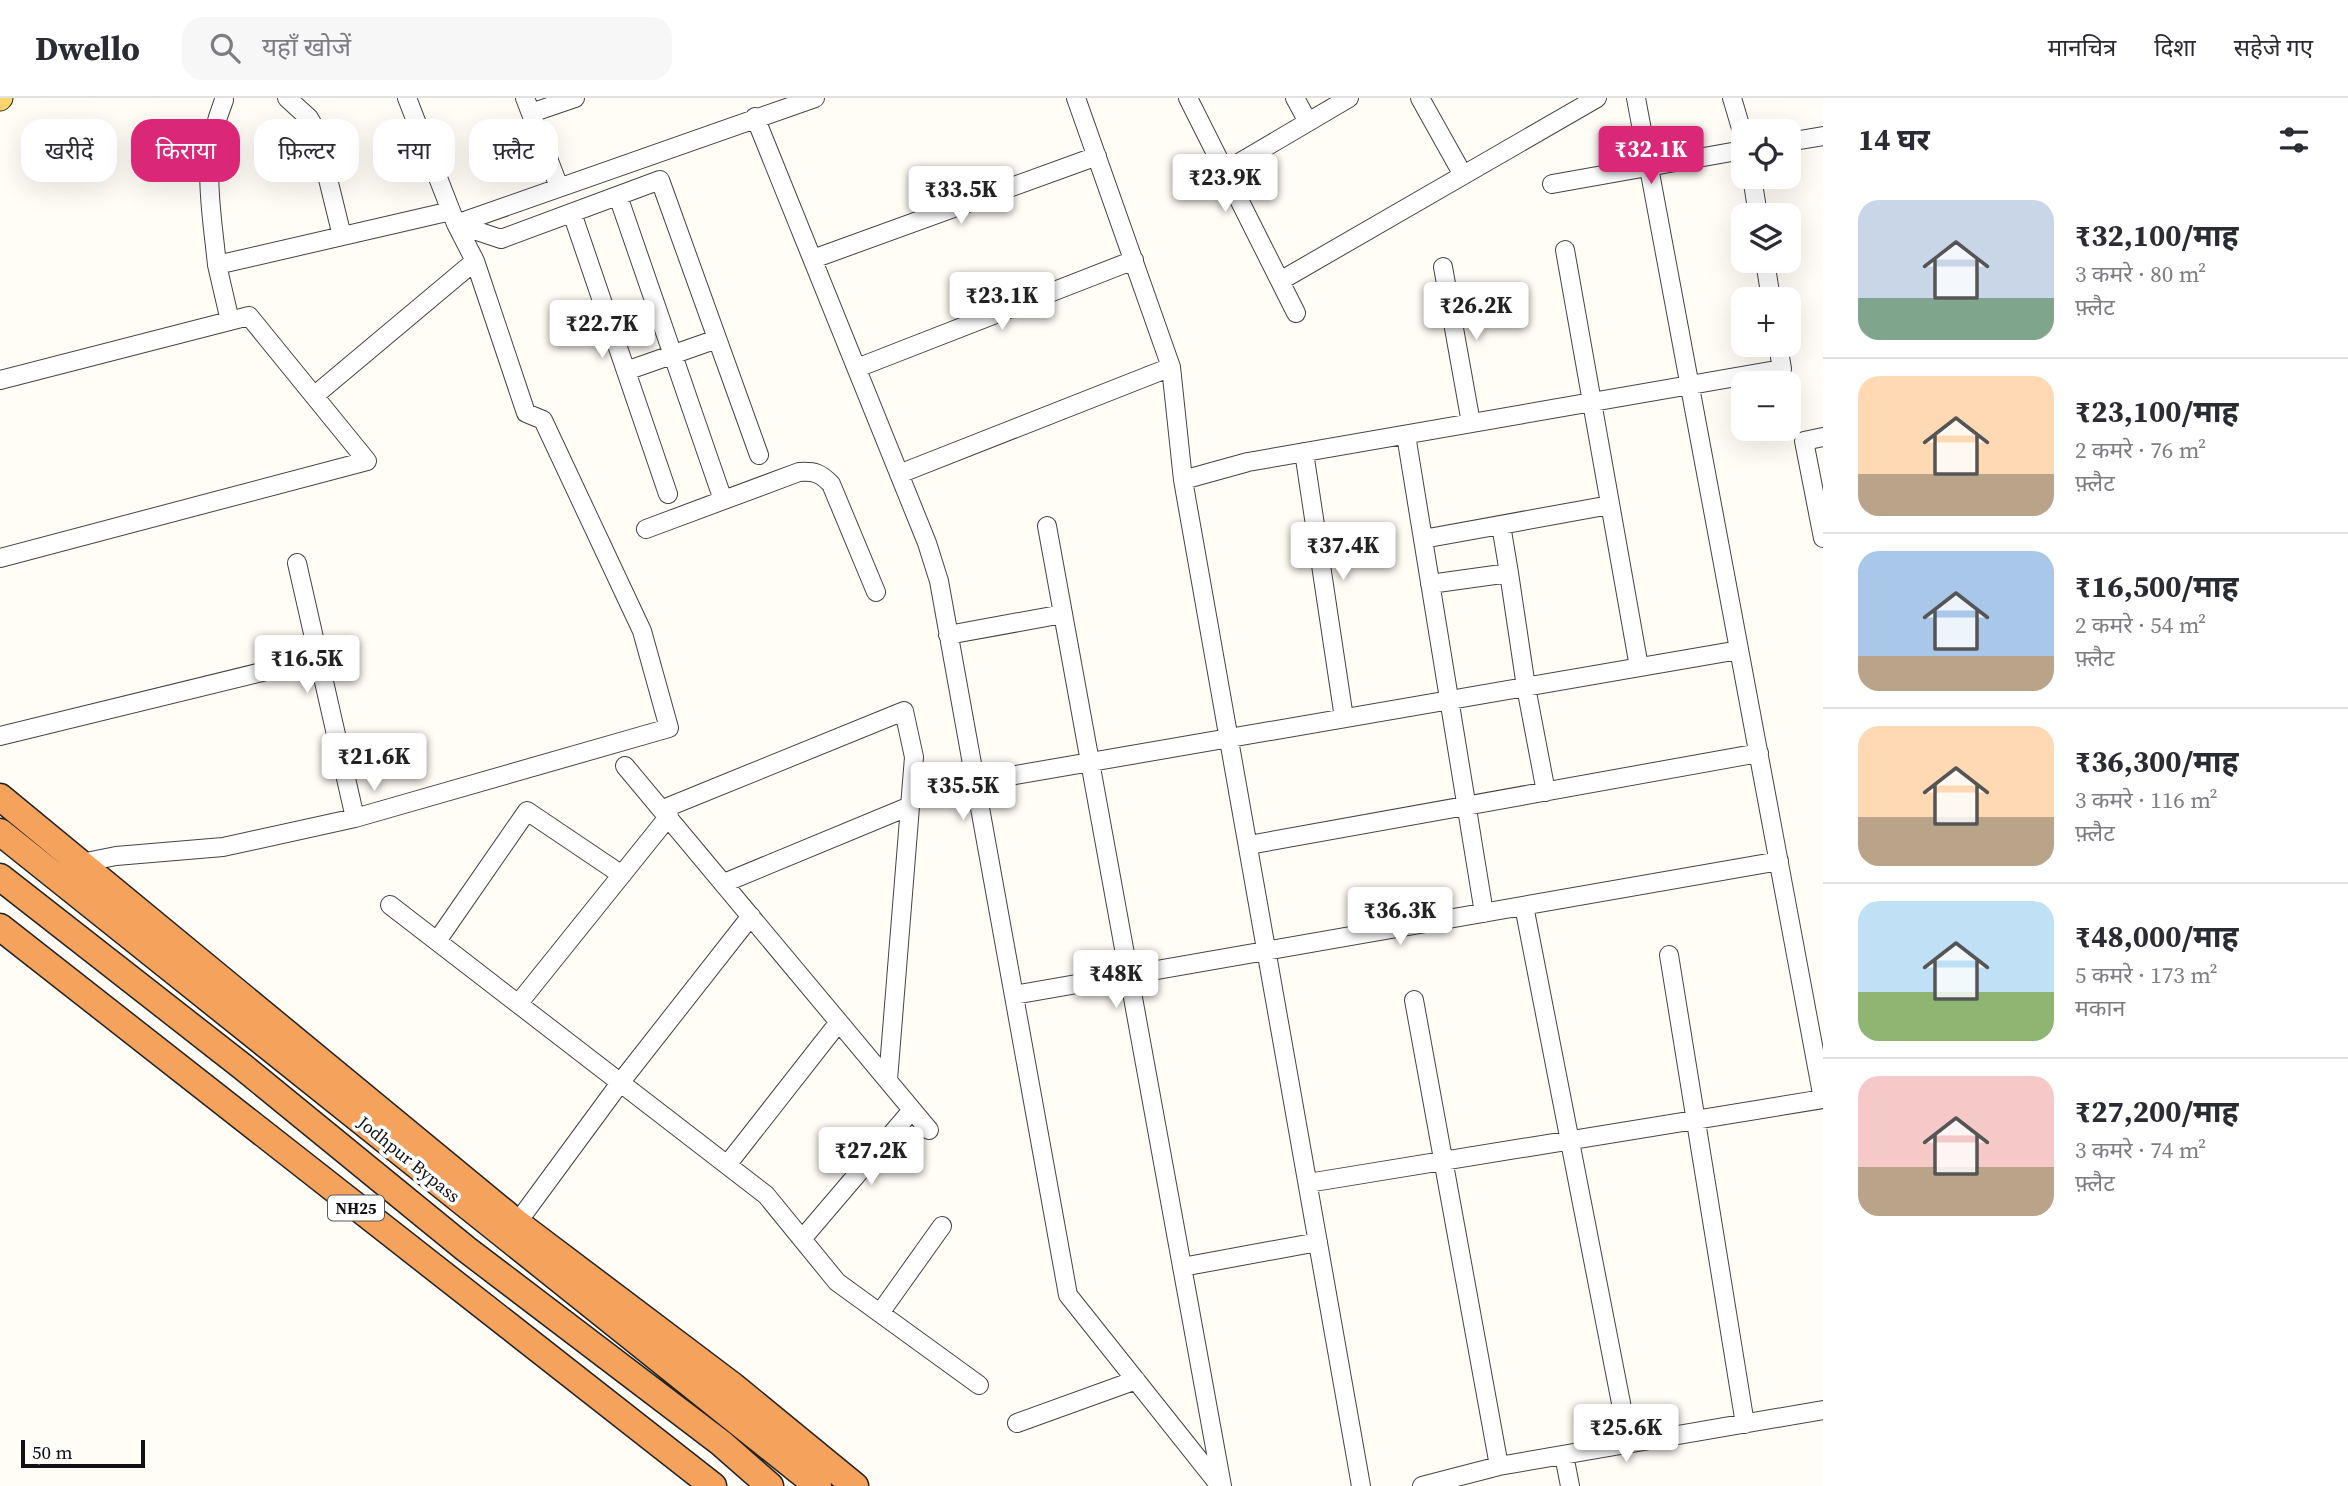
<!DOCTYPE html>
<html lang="hi">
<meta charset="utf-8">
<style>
body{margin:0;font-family:"Source Serif 4","Noto Sans Devanagari",serif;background:#f7f7f7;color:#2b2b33;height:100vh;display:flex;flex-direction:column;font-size:26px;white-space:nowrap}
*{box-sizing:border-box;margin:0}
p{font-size:23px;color:#7c7c81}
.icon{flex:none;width:38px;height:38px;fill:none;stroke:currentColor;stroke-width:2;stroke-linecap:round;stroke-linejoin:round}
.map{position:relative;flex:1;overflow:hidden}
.details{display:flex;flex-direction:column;background:#fff;width:525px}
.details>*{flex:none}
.hud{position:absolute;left:21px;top:21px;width:665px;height:63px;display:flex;gap:14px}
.controls{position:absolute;left:1731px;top:21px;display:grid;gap:14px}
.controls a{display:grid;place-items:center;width:70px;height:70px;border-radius:14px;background:#fff;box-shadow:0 7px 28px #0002;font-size:35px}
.scale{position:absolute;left:21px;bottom:18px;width:124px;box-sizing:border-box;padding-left:7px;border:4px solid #111;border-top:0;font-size:19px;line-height:24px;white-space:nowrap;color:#111;-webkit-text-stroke:5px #fff;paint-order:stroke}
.price{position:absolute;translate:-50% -60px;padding:0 16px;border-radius:7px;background:#fff;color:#222;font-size:23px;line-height:46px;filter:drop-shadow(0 2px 4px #0008)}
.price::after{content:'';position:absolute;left:50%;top:42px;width:21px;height:16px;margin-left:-10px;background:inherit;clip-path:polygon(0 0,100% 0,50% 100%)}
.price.on{background:#db2777;color:#fff}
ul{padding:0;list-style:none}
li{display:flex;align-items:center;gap:21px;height:175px;padding:0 35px}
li+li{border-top:2px solid #e1e1e2}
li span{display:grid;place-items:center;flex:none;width:196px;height:140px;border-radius:21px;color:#555}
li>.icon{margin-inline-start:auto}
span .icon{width:84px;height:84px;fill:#fffc;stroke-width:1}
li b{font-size:30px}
h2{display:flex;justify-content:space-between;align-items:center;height:84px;padding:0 35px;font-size:30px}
.tag{padding:0 24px;border-radius:21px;background:#fff;box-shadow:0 7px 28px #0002;font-size:24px;line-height:63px}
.tag.on{background:#db2777;color:#fff}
header{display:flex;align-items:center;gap:42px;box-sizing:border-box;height:98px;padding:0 35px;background:#fff;border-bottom:2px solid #e1e1e2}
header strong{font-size:33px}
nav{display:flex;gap:38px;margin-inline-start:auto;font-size:24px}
.search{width:490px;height:63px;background:#f7f7f7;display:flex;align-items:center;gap:18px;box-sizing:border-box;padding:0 24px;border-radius:21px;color:#7c7c81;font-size:26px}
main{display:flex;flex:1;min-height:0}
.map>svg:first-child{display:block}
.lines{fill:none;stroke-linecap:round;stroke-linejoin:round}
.minor-casing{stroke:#444;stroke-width:20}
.major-casing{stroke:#222;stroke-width:25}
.highway-casing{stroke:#222;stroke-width:29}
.minor{stroke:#fff;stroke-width:18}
.major{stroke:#f9d66b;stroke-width:23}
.highway{stroke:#f5a25d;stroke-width:26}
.labels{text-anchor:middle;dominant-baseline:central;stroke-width:7;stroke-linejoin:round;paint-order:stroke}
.shield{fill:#fff;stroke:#585858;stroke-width:2}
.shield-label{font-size:16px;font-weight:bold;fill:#111}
.street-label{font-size:18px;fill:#111;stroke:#fff}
</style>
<header>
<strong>Dwello</strong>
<div class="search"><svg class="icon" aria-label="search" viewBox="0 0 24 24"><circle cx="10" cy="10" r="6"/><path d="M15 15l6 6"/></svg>यहाँ खोजें</div>
<nav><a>मानचित्र</a><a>दिशा</a><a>सहेजे गए</a></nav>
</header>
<main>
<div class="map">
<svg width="1823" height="1388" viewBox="0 0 1823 1388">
<rect width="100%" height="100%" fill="#fffdf5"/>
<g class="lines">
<defs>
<path id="minor" d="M287,0L309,20L316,32L342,138
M407,0L456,126L815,0
M525,0L559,89
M1076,0L1171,269L1183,382L1361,1388
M1188,0L1296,215
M1295,0L1308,24
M1420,0L1463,77
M1636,0L1823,1001
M1732,0L1743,37
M531,15L575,0
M755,19L927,445L939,483L1068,1197L1220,1388
M1788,44L1823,38
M1225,73L1349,0
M1752,79L1758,117
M1552,86L1743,52
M618,98L723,402
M572,115L668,396
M456,126L501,141L660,82L759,357
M1565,152L1639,569
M813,161L1097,58
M1765,163L1771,201
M217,167C211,106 200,62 224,2
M1443,169L1471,325
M1280,183L1597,0
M230,223L217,167L451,113
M857,270L1134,162
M626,273L717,241
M0,282L249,218L367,363L0,460
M314,298L475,163
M1406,337L1484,815
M1823,339L1804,343L1823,440
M1304,354L1344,620
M899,376L1171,269
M1183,382L1248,364L1782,271L1778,247
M1501,427L1509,475
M1047,428L1222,1388
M646,431L799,374C815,373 820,375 831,386L876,494
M1423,441L1610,407
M297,465L355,720
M1430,486L1509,475L1526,589L1546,694
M948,537L1063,516
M0,638L319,560
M625,668L929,1032
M975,684L1739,552
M663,711L904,613L914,659L888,982
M1249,747L1759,655
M81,765L116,758L223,749L355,720L669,630L642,533L543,322L526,315L475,163L456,126
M724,785L910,708
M390,807L766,1097L837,1184L979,1287
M1524,808L1629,1346
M437,843L527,713L622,777
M1669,857L1745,1326
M1014,897L1779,763
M1414,902L1499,1368
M518,906L669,718
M727,1067L839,924
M1308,1085L1823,1001
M517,1125L620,985L751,818
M802,1141L912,1012
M1182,1169L1318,1144
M880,1215L942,1128
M1017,1325L1136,1282
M1564,1357L1570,1388
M1422,1388L1499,1368L1823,1312"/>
<path id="major" d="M0,1L1,0"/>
<path id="highway" d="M0,699L517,1125L733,1288L855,1388
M0,734L818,1388
M0,779L243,969L466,1151L721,1345L770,1388
M0,829L713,1388"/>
</defs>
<use href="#minor" class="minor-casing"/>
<use href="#major" class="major-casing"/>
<use href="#highway" class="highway-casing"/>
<use href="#minor" class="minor"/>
<use href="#major" class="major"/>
<use href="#highway" class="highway"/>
</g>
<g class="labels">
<rect class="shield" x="328" y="1097.5" width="56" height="25" rx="5"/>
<g class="shield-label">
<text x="356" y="1110">NH25</text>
</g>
<g class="street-label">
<text transform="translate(409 1061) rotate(39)">Jodhpur Bypass</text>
</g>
</g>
</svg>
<div class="controls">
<a><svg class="icon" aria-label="locate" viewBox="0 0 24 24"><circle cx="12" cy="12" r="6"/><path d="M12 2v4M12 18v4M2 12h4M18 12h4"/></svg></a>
<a><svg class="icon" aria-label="layers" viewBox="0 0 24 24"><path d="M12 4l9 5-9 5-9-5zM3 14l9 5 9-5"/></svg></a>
<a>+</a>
<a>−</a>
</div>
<div class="scale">50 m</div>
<b class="price on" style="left:1651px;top:88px">₹32.1K</b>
<b class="price" style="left:1225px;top:116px">₹23.9K</b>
<b class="price" style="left:961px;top:128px">₹33.5K</b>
<b class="price" style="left:1002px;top:234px">₹23.1K</b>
<b class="price" style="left:1476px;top:244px">₹26.2K</b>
<b class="price" style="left:602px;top:262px">₹22.7K</b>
<b class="price" style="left:1343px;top:484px">₹37.4K</b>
<b class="price" style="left:307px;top:597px">₹16.5K</b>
<b class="price" style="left:374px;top:695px">₹21.6K</b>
<b class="price" style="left:963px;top:724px">₹35.5K</b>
<b class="price" style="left:1400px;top:849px">₹36.3K</b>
<b class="price" style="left:1116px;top:912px">₹48K</b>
<b class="price" style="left:871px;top:1089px">₹27.2K</b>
<b class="price" style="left:1626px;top:1366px">₹25.6K</b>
<div class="hud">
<a class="tag">खरीदें</a>
<a class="tag on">किराया</a>
<a class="tag">फ़िल्टर</a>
<a class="tag">नया</a>
<a class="tag">फ़्लैट</a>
</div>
</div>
<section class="details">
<h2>14 घर<svg class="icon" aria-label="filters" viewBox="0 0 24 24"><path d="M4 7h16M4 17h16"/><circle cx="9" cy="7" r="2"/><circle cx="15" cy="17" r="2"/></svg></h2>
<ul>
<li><span style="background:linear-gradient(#c9d6e8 70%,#7fa58c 0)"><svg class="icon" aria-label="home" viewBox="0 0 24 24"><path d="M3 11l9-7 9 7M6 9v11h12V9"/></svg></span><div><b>₹32,100/माह</b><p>3 कमरे · 80 m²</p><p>फ़्लैट</p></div></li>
<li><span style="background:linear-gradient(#ffd9b3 70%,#b9a48a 0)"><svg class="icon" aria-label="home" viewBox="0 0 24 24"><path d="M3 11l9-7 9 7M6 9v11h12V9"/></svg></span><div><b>₹23,100/माह</b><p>2 कमरे · 76 m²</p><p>फ़्लैट</p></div></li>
<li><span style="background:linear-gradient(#a9c7e8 75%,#b9a48a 0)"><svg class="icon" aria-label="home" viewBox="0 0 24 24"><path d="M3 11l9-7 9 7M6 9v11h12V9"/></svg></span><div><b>₹16,500/माह</b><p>2 कमरे · 54 m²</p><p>फ़्लैट</p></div></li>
<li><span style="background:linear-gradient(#ffd9b3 65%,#b9a48a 0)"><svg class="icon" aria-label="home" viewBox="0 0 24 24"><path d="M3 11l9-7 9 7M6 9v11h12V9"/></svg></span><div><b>₹36,300/माह</b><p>3 कमरे · 116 m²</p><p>फ़्लैट</p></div></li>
<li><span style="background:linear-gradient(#bfe0f5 65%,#8fb573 0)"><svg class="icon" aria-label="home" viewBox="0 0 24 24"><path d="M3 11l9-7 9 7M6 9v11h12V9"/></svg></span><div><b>₹48,000/माह</b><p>5 कमरे · 173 m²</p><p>मकान</p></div></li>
<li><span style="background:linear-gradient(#f6c9c9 65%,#b9a48a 0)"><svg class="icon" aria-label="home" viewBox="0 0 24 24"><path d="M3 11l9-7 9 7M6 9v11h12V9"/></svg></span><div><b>₹27,200/माह</b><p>3 कमरे · 74 m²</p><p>फ़्लैट</p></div></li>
</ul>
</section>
</main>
